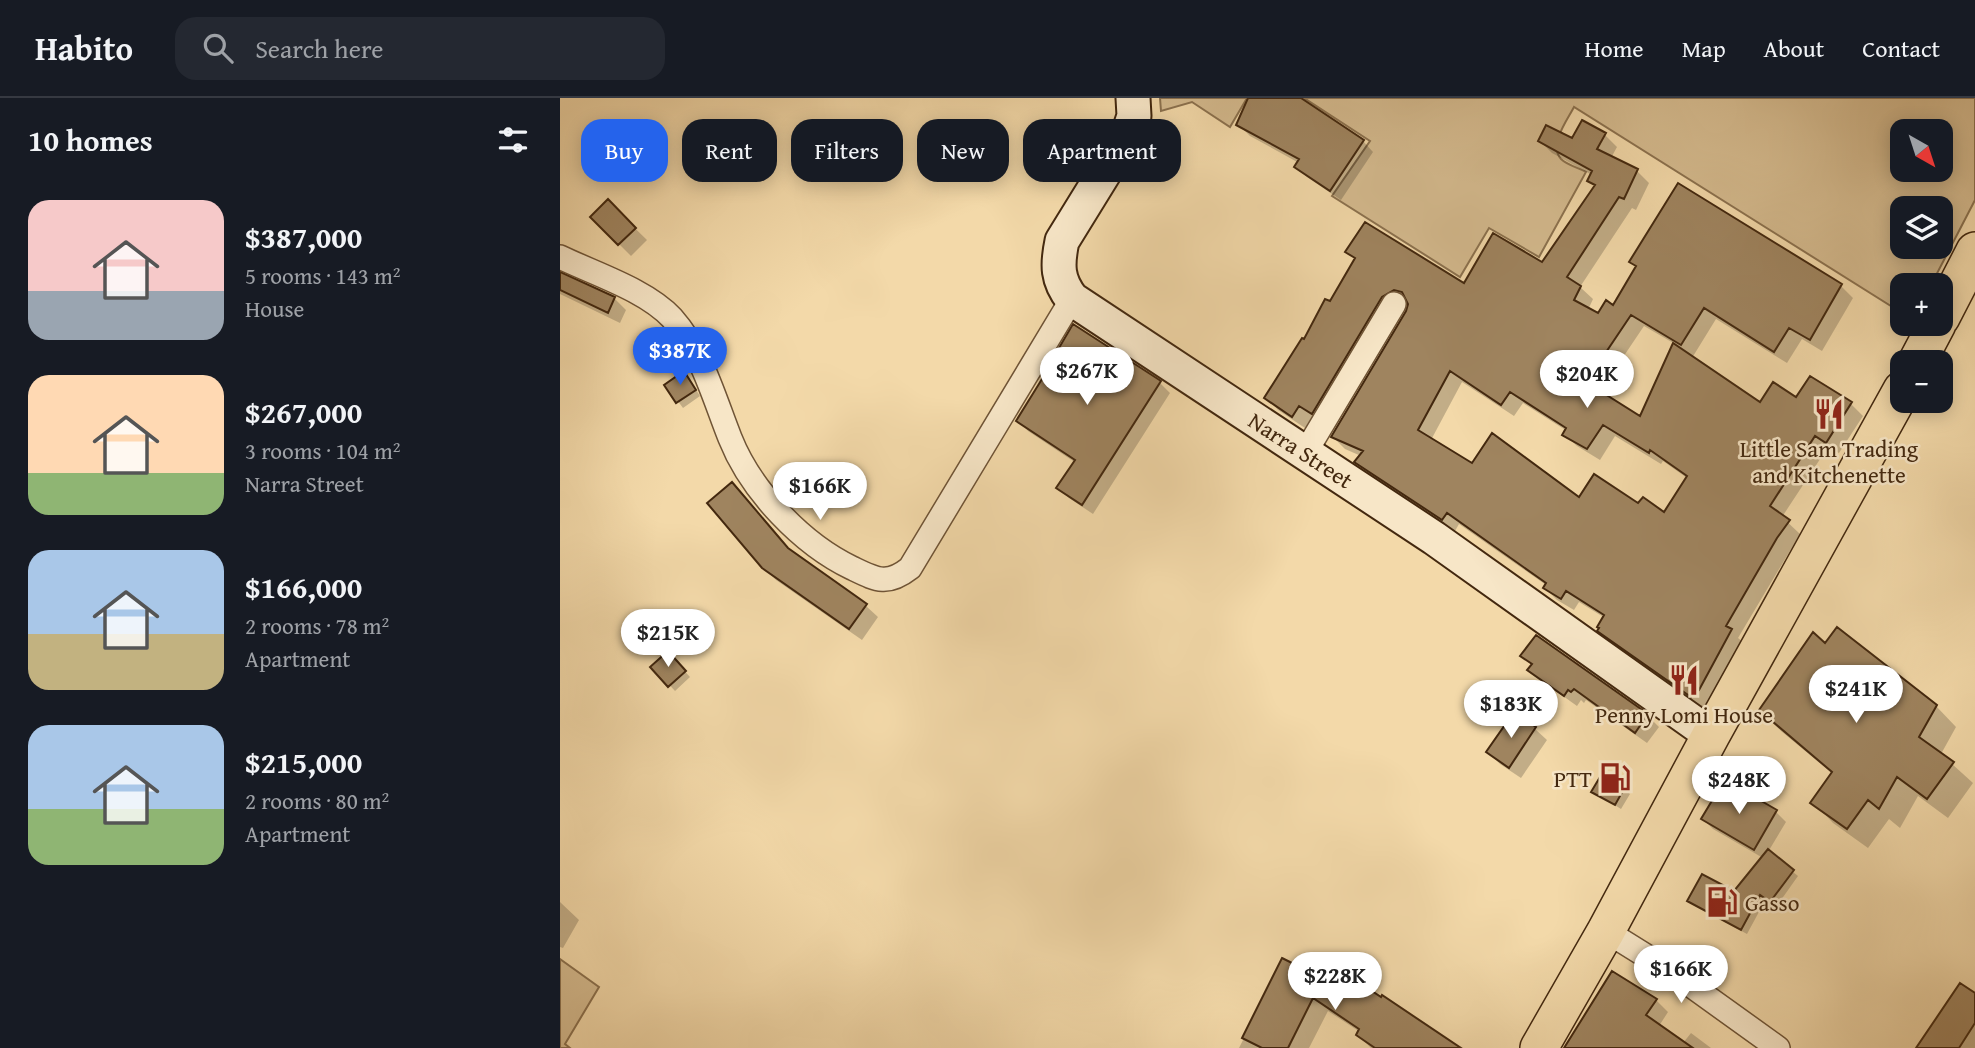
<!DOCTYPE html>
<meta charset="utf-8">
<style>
body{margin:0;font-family:"Gentium Book Plus",serif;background:#242831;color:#f1f3f6;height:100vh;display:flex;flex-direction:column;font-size:26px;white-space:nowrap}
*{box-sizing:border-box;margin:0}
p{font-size:23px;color:#9ea1a6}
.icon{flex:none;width:38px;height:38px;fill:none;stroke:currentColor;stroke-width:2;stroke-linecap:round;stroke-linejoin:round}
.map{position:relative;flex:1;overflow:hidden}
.side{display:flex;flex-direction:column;background:#171b24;width:560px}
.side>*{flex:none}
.hud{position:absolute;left:21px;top:21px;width:665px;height:63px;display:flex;gap:14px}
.needle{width:46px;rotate:141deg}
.tools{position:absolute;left:1330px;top:21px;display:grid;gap:14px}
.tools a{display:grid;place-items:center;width:63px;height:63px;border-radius:14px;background:#171b24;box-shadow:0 4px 18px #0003;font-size:35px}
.price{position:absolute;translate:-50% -60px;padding:0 16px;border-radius:24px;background:#fff;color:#222;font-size:23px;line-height:46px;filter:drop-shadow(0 2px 4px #0008)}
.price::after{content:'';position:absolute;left:50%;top:42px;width:21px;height:16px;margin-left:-10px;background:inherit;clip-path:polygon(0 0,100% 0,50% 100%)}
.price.on{background:#2563eb;color:#fff}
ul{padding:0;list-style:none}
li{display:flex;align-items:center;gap:21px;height:175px;padding:0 28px}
li span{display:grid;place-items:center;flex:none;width:196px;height:140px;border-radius:21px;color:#555}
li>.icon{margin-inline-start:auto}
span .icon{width:84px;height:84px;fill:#fffc;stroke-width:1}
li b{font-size:30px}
h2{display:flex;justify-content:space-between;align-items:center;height:84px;padding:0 28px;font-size:30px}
.tag{padding:0 24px;border-radius:21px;background:#171b24;box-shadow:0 4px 18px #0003;font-size:24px;line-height:63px}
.tag.on{background:#2563eb;color:#fff}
header{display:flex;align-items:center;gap:42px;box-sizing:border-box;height:98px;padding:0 35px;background:#171b24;border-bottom:2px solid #363941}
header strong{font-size:33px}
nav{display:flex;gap:38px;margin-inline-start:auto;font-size:24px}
.search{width:490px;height:63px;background:#242831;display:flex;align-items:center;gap:18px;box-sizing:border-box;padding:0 24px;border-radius:21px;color:#9ea1a6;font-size:26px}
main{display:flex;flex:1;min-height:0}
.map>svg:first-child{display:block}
.green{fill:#d5bb8f;stroke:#8c724f;stroke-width:2;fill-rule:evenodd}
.shadow{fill:#0003;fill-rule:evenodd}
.building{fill:#9f845f;stroke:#43280f;stroke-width:2;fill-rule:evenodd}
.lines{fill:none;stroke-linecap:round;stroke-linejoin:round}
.street-casing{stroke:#6f5436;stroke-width:26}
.secondary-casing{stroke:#43280f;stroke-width:37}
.primary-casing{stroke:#43280f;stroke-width:40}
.street{stroke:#f7e6c7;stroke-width:23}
.secondary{stroke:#f7e6c7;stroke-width:33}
.primary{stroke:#f3d9a9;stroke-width:37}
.labels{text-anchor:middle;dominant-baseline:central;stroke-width:5;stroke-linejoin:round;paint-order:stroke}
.poi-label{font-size:23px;fill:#43280f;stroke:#f7e6c7}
.street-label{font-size:23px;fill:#43280f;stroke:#f7e6c7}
</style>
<header>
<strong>Habito</strong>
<div class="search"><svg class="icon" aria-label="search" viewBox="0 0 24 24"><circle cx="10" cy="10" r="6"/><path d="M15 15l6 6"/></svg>Search here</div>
<nav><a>Home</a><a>Map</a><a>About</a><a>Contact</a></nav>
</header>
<main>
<section class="side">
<h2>10 homes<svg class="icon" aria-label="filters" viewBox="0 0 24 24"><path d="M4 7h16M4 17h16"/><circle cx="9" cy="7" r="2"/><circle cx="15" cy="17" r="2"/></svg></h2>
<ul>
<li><span style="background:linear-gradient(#f6c9c9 65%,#9aa5b1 0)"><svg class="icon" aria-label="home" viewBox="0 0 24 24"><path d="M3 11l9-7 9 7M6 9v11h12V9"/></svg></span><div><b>$387,000</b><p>5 rooms · 143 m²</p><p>House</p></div></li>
<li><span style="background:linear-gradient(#ffd9b3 70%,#8fb573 0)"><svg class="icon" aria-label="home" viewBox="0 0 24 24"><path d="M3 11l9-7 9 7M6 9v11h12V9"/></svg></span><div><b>$267,000</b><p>3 rooms · 104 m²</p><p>Narra Street</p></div></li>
<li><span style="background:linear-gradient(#a9c7e8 60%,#c2b280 0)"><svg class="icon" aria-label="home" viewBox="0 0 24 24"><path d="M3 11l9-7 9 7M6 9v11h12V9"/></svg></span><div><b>$166,000</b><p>2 rooms · 78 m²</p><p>Apartment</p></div></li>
<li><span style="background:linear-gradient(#a9c7e8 60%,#8fb573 0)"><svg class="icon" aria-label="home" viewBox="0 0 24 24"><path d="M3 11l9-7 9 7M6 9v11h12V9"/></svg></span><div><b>$215,000</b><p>2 rooms · 80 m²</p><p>Apartment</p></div></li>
</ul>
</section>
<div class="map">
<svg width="1415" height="950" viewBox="0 0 1415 950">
<rect width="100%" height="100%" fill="#f3d9a9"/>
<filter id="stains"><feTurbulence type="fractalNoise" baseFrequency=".00286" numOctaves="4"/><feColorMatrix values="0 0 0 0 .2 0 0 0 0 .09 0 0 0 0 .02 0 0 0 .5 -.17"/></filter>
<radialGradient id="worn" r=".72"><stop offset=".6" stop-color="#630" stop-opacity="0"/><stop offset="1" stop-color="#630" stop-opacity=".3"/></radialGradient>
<path class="green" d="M600,0H687L670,29L632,4L601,13Z
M744,0H1415V102L1371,187H1342V215L1014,9C1008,21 988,47 1001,61C1007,67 1019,70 1026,74L979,159L929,130L900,179L772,98L810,43ZM1342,33H1381V72H1342ZM1342,110H1381V149H1342Z
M0,861L39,889L5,946L10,950H0Z"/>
<path class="shadow" d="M691,0H737L803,43L813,54L781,102L747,79L736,68L739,65L690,38L679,27Z
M1045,37L1057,49L1051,60L1077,73L1089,85L1076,112L1072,110L1020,189L1033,201L1028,212L1038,217L1053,209L1077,170L1071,164L1281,188L1293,200L1262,253L1242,241L1227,265L1156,221L1132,260L1201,306L1237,302L1291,306L1303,318L1279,355L1268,349L1222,419L1240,436L1178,540L1183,544L1151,603L1149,602L1144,610L1052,544L1040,532L1045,520L1019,504L1014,512L997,502L985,490L986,487L899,426L895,433L809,376L797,364L801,358L785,351L773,339L848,214V205H840L764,327L752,319L745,330L718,312L706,299L770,206L796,162L787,154L904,187L983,166L1035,89L1029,83L1032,77L992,55L980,43L1013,42ZM1084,228L1115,246L1081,321L1039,295ZM902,284L954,318L963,305L1007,333L1004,336L1017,348L1040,362L1055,338L1101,366L1103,363L1127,380L1104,416L1079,407L1020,401L912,368L871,342Z
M48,104L87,142L71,158L32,119Z
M0,175L54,200L66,212L60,225L0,196Z
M129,281L140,298L123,310L106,287Z
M600,285L610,295L533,416L509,400L499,390L516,365L468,333L458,322Z
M172,386L232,455L306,508L318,519L302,542L216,482L203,469Z
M1265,548L1376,608L1396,629L1381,656L1413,685L1388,720L1358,698L1340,730L1329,721L1308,750L1273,725L1253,704L1273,676L1221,633L1201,612Z
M108,555L130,579L115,593L93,569Z
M963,558L1087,617L1099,629L1087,645L1026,602L1024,605L1021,602L1017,608L982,583L970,571L973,568Z
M954,616L975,631L987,642L961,680L940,666L928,654Z
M1064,690L1070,696L1061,711L1034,694Z
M1216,714L1226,724L1208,754L1238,778L1216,809L1206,801L1187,836L1135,808L1129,803L1175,796L1203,760L1153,731L1143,721Z
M0,804L19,822L3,850L0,849Z
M723,863L899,950H811L798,937L800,934L768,913L749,950H679Z
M1400,887L1415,897V950H1366Z
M1096,902L1108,914L1099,928L1123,945L1131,935L1151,950H1009Z"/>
<path class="building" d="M688,0H741L804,42L770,93L734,69L739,61L676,27Z
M1022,22L1046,35L1037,51L1078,71L1064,101L1059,99L1007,179L1021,188L1014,202L1038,215L1046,202L1053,207L1076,168L1069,164L1118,85L1282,186L1250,242L1229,230L1214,254L1144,210L1121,247L1071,217L1026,284L1080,318L1113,245L1200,304L1213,284L1236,299L1250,278L1292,304L1266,345L1255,338L1210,408L1230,422L1217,440L1166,528L1172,531L1139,592L1136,591L1131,599L1037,533L1039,530L1037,529L1044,517L1006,493L1001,501L983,490L986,485L887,415L882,422L794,364L803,353L771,339L846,213L848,206L842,194L834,192L822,199L752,316L739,308L732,319L704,300L742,240L744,241L765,201L770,203L795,160L785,154L805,124L904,185L933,135L982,164L1035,87L1027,83L1032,73L978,43L986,27L1012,40ZM890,273L941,307L950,294L1006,330L1002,337L1027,351L1043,327L1089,355L1090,352L1127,378L1104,414L1083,399L1078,405L1034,376L1019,399L932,335L912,365L858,332Z
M48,101L76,130L58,147L30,119Z
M0,174L55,199L48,215L0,192Z
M513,226L601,283L522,407L496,390L515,362L456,323L487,273L486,272Z
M124,273L136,292L116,305L104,287Z
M172,384L228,450L307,506L289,531L202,470L147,405Z
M1277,529L1377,607L1359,639L1394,664L1367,701L1337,679L1319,711L1308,702L1287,731L1250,705L1272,674L1199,612L1253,534L1265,545Z
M976,537L1088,616L1075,635L1014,591L1011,594L1008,592L1004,598L967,572L972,566L960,558Z
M108,553L126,573L108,589L90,569Z
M954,614L976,629L949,670L926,654Z
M1043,674L1065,689L1055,707L1031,694Z
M1162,686L1180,696L1182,692L1217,712L1194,752L1141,721Z
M1208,751L1234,772L1210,804L1200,797L1181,832L1127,803L1142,776L1174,793Z
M722,860L770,884L779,871L821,899L822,897L901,950H815L796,937L799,931L753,900L728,950H702L682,940Z
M1052,873L1097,901L1086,917L1133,950H1004Z
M1400,885L1415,895V925L1399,950H1356Z"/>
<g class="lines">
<defs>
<path id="street" d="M0,159C35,176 86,192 112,220C142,254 154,300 170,340C191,393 242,446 292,470C317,482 327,488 350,470L512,201
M745,355L834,206
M1046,833L1115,876L1218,950"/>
<path id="secondary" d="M573,0L574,18L568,36L502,143C497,167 497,182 512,201L874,440L1151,637"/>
<path id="primary" d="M1381,219L1415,153
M1357,264L1377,226
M979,950L1046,833L1151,637L1342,292"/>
</defs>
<use href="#street" class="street-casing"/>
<use href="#secondary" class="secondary-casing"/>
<use href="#primary" class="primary-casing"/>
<use href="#street" class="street"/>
<use href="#secondary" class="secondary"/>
<use href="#primary" class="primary"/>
</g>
<defs>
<symbol id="restaurant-bare" viewBox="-9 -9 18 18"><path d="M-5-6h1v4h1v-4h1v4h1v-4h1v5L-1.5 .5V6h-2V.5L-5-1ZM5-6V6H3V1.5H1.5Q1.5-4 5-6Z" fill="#8f2418" stroke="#f7e6c7" stroke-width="2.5" paint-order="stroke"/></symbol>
<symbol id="fuel-bare" viewBox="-9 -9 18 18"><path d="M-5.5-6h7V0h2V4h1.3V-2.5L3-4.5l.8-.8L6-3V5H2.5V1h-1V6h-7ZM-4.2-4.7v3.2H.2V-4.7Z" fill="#8f2418" stroke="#f7e6c7" stroke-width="2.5" paint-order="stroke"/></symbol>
</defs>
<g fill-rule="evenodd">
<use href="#restaurant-bare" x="1247" y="294" width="44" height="44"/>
<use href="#restaurant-bare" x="1102" y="560" width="44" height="44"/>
<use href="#fuel-bare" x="1033" y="658" width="44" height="44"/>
<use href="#fuel-bare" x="1140" y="782" width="44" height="44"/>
</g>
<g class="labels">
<g class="poi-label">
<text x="1269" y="350">Little Sam Trading<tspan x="1269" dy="26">and Kitchenette</tspan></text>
<text x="1124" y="616">Penny Lomi House</text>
<text x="1032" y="680" text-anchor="end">PTT</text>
<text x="1185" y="804" text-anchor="start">Gasso</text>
</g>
<g class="street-label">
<text transform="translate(741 352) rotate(33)">Narra Street</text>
</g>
</g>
<rect width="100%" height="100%" filter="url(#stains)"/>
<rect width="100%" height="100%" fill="url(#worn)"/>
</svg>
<div class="tools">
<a><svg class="needle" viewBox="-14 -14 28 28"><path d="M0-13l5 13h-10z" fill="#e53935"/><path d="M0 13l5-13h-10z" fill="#9ea1a6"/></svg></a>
<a><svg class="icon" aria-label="layers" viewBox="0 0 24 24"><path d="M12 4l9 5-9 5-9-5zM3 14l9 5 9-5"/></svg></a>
<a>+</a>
<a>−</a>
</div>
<b class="price on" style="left:120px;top:289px">$387K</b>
<b class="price" style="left:527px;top:309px">$267K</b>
<b class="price" style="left:1027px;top:312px">$204K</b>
<b class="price" style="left:260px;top:424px">$166K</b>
<b class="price" style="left:108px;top:571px">$215K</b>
<b class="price" style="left:1296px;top:627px">$241K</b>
<b class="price" style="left:951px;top:642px">$183K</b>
<b class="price" style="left:1179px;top:718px">$248K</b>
<b class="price" style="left:1121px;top:907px">$166K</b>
<b class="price" style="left:775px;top:914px">$228K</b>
<div class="hud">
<a class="tag on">Buy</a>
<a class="tag">Rent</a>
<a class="tag">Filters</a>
<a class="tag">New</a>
<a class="tag">Apartment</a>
</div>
</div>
</main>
